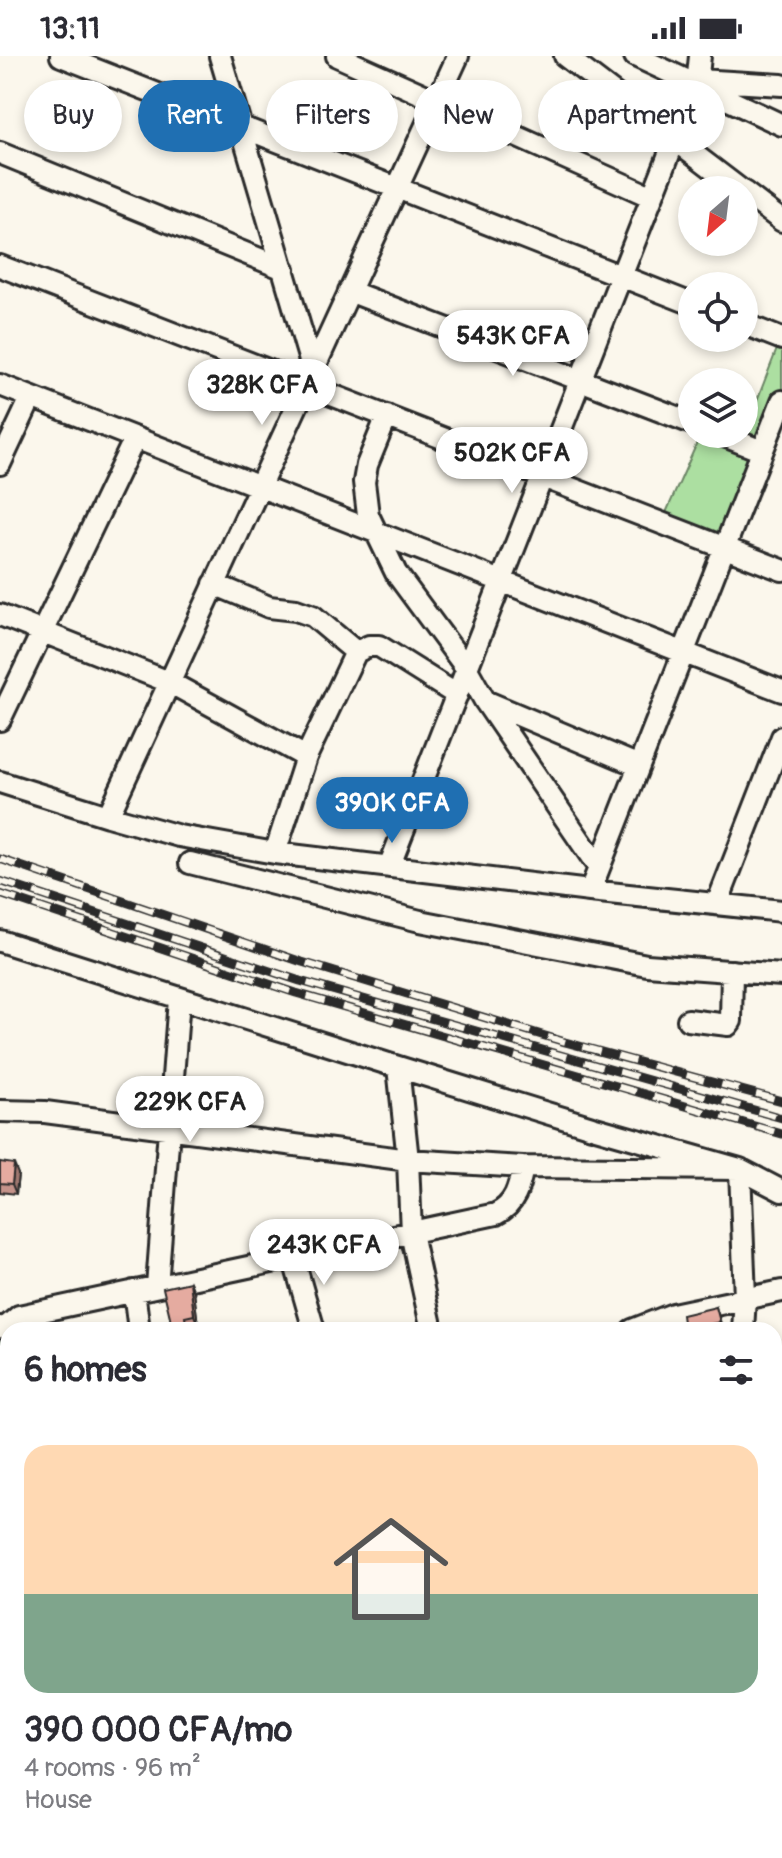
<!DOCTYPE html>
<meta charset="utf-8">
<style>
body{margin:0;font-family:Pangolin,sans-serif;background:#f2f2f3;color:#2b2b33;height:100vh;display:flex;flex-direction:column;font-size:30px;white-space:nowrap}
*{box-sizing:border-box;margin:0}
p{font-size:26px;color:#7c7c81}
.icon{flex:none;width:44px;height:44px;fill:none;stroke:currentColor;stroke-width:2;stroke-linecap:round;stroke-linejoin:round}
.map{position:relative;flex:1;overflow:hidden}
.drawer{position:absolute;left:0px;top:1266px;width:782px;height:536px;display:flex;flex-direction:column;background:#fff;border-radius:24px 24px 0 0;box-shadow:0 4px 12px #0003}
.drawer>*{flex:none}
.top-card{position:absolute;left:24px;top:24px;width:734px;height:72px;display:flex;gap:16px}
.needle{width:52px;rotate:208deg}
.fabs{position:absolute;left:678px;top:120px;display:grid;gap:16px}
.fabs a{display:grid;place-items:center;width:80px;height:80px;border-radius:50%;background:#fff;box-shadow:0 4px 12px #0003;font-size:40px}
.price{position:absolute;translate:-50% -68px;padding:0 18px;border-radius:28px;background:#fff;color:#222;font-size:26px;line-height:52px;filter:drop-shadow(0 2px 4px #0008)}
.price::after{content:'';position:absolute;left:50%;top:48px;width:24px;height:18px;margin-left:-12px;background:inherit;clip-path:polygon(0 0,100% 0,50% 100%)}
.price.current{background:#1f6fb2;color:#fff}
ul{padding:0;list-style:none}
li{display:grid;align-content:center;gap:16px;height:424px;padding:0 24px}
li+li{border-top:2px solid #e1e1e2}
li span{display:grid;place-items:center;height:248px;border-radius:24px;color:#555}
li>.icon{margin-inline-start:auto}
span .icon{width:144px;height:144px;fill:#fffc;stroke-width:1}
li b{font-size:34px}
h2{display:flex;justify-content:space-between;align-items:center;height:96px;padding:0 24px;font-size:34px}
.tag{padding:0 28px;border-radius:36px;background:#fff;box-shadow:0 4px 12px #0003;font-size:28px;line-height:72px}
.tag.current{background:#1f6fb2;color:#fff}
.status{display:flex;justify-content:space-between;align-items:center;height:56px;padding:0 40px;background:#fff;direction:ltr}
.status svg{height:22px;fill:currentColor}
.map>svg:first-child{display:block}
.green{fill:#acdfa1;stroke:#6c8566;stroke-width:2}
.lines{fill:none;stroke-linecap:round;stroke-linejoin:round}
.minor-casing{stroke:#2b2b2b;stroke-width:26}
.secondary-casing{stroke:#2b2b2b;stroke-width:36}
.minor{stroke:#fbf7ec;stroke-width:20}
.secondary{stroke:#fbf7ec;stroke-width:30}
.rail-casing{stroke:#2b2b2b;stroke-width:9}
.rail{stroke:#fbf7ec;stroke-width:6;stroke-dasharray:18;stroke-linecap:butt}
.wall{fill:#c5938a;stroke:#2b2b2b;stroke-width:2}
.shaded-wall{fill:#a07870;stroke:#2b2b2b;stroke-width:2}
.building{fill:#e5aba0;stroke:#2b2b2b;stroke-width:2}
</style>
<div class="status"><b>13:11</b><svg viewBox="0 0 49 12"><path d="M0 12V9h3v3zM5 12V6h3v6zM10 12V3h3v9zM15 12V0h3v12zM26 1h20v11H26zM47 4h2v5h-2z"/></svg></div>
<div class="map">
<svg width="782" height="1802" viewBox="0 0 782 1802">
<rect width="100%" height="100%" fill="#fbf7ec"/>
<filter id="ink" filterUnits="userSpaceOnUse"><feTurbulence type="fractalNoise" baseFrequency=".0125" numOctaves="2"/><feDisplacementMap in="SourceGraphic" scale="16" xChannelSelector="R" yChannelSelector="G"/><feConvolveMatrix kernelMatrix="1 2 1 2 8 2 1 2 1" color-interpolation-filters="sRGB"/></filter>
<g filter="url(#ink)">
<path class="green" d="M782,280V353L727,495L661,468L701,378H744Z
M0,1279L8,1332V1438L0,1441Z"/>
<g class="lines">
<defs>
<path id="minor" d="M61,0L692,248
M220,0L313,315
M337,0L652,141
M565,0L741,134
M635,0L782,69
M698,24L782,29
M697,29L700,0
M0,97L284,213
M744,136L782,165
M0,210L782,514
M349,235L692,367
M744,268L782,283
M0,329L782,635
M387,360L367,409L364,426L368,459L396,517L467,613L485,645L599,812
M719,378L762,395
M0,408L31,342
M214,528L269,551L296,554L313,560L356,596L369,590H379L457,639
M0,559L169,626L306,701
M485,645L639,710
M0,664L135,382
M0,726L108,760L179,780L275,797L590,835L782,855
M108,760L458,0
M275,797L306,701L356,596
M190,807L420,865L647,909L782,919
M389,811L675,83
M590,835L782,345
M717,848L782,681
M0,885L398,1011L592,1071L740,1113L782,1135
M688,964L728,969L731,965L732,915
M398,1011L408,1104L411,1177L432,1274
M0,1055L45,1056L408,1104L523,1111L740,1113L745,1242L743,1274
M293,1201L314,1274
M157,1230L179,943
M134,1235L139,1274
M0,1271L5,1272L19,1260L496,1158C516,1148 519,1131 523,1111
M632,1274L673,1258L782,1235
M0,1451L8,1449
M774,1725L782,1750
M774,1776L782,1773
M74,1794L75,1802
M365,1794L368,1802
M662,1794L669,1802
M691,1802L716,1794"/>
<path id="secondary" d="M774,1567L782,1565
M0,1786L8,1783"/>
</defs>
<use href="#minor" class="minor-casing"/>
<use href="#secondary" class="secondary-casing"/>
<use href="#minor" class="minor"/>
<use href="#secondary" class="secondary"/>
<defs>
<path id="rail" d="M0,803L302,906L565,986L782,1045
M0,825L300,925L782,1062
M0,838L296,937L782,1078"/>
</defs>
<use href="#rail" class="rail-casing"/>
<use href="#rail" class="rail"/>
</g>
<path class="wall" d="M0,1106L18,1118L16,1138L0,1136Z
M190,1226L194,1236L198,1269L189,1271V1274H171Z
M716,1251L723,1274H684Z
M782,1322V1398L781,1428H774V1329Z
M290,1794H310L291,1799Z
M376,1794H487L465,1799L466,1802H378Z
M650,1794L653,1802H571Z"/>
<path class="shaded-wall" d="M14,1108L18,1118L16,1138L12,1128Z
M190,1226L194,1236L198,1269L194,1259Z
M782,1385V1398L781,1428L777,1418L778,1389Z
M223,1794H226L227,1802H223Z"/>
<path class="building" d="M0,1106L14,1108L12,1128L0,1127Z
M190,1226L194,1259L185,1261L187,1274H171L170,1261L163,1232Z
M716,1251L720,1266L684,1274L682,1259Z
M782,1322V1385L778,1389L777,1418H774V1329Z
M782,1774V1802H746L742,1794H774V1777Z
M83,1794H135L136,1802H84Z
M207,1794H223V1802H208Z
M376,1794H462L464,1802H378Z
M569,1794H650L633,1802H629L628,1801L625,1802H571Z"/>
</g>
</svg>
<div class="fabs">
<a><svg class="needle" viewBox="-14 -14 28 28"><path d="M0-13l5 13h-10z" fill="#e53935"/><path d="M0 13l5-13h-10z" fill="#7c7c81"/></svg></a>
<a><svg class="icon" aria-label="locate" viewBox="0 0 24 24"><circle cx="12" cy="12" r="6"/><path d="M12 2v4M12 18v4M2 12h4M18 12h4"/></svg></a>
<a><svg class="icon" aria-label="layers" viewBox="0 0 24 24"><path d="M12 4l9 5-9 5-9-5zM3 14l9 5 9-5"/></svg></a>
</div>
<b class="price" style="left:513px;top:322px">543K CFA</b>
<b class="price" style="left:262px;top:371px">328K CFA</b>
<b class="price" style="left:512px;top:439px">502K CFA</b>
<b class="price current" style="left:392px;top:789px">390K CFA</b>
<b class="price" style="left:190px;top:1088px">229K CFA</b>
<b class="price" style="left:324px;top:1231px">243K CFA</b>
<div class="top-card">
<a class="tag">Buy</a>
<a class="tag current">Rent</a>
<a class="tag">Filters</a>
<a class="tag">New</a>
<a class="tag">Apartment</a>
</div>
<section class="drawer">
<h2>6 homes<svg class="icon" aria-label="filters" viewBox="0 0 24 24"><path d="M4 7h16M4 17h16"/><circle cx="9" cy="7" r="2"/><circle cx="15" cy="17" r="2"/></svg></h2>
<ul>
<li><span style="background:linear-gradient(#ffd9b3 60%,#7fa58c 0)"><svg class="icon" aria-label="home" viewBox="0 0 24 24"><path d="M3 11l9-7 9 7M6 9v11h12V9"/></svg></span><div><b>390 000 CFA/mo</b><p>4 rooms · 96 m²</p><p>House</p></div></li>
</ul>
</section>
</div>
